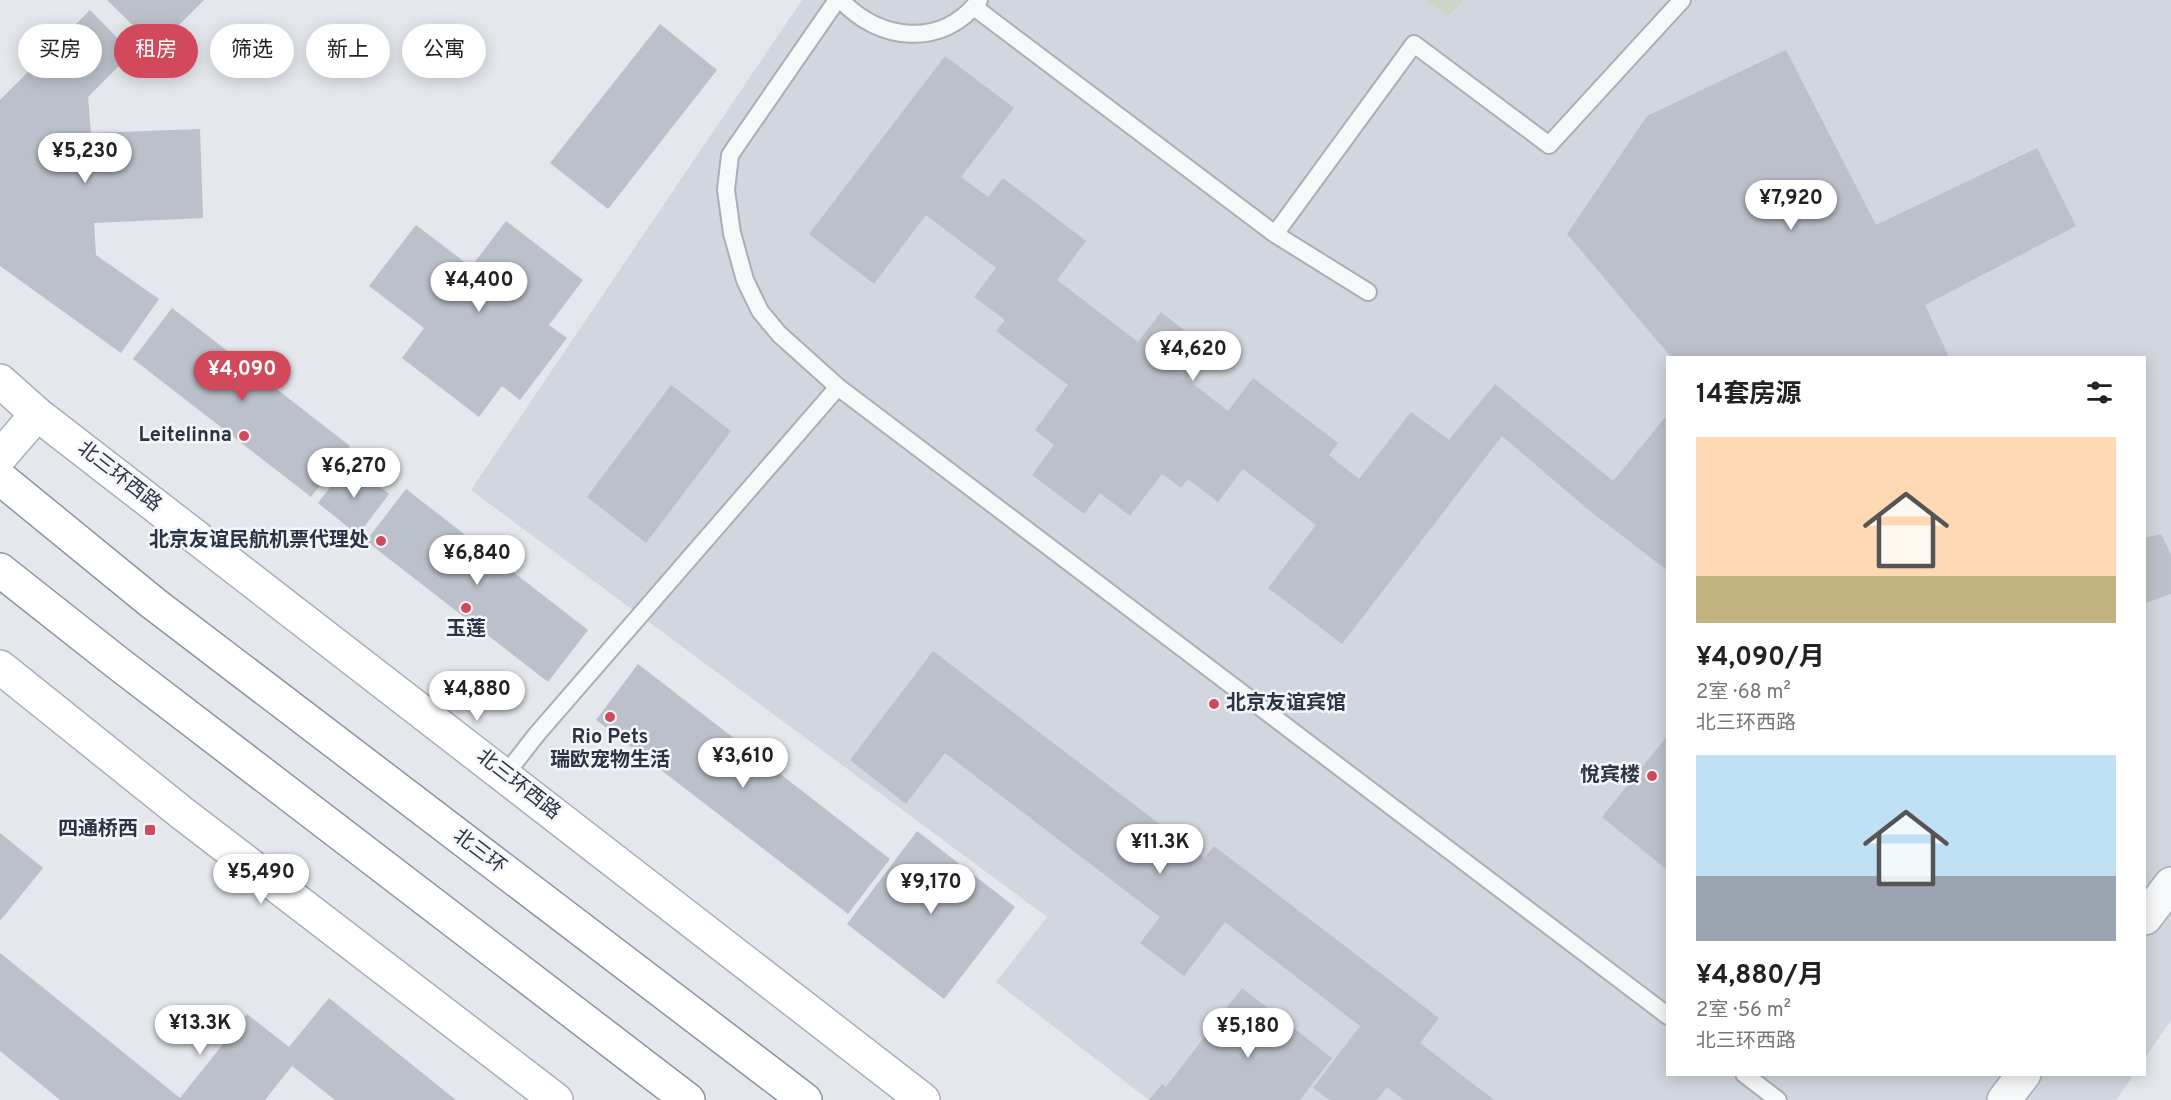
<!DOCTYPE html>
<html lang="zh">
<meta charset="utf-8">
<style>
body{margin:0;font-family:Overpass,"Noto Sans SC",sans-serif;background:#f2f2f2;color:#222;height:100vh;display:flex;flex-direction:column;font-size:22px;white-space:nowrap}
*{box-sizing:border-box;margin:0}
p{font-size:20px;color:#767676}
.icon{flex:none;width:33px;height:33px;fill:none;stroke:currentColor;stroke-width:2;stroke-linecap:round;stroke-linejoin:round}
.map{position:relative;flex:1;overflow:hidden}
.panel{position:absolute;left:1666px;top:356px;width:480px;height:720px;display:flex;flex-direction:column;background:#fff;border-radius:0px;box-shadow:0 3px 15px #0003}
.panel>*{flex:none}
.hud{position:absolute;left:18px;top:24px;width:570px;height:54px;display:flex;gap:12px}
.price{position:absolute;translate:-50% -51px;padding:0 14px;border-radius:21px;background:#fff;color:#222;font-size:20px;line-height:39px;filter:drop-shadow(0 2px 3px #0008)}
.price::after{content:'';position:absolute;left:50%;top:36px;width:18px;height:14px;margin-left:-9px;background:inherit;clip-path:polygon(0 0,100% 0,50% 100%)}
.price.active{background:#d1495b;color:#fff}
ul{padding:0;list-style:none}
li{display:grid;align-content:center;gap:12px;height:318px;padding:0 30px}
li span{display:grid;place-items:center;height:186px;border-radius:0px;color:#555}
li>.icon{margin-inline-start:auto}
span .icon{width:108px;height:108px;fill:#fffc;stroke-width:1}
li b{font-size:26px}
h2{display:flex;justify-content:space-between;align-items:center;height:72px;padding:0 30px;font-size:26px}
.tag{padding:0 21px;border-radius:27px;background:#fff;box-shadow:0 3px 15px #0003;font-size:21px;line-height:54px}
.tag.active{background:#d1495b;color:#fff}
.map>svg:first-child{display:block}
.built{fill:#d2d6de}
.green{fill:#c9d6c5}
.building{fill:#bbc0ca}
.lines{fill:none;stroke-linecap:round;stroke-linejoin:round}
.lane-casing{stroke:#a9aeb7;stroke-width:20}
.street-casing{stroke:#a9aeb7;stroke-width:36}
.secondary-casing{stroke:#a9aeb7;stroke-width:36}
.highway-casing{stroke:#8b94a3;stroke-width:36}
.lane{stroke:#f7f8fa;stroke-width:16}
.street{stroke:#f7f8fa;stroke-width:33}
.secondary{stroke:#fff;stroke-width:33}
.highway{stroke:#fff;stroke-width:33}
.poi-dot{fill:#d1495b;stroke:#f4f6f9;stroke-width:2}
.labels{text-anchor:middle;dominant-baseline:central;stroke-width:5;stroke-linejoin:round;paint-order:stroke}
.poi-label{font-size:20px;font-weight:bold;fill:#2b3445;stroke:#f4f6f9;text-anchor:end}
.street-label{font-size:20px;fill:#2b3445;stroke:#f4f6f9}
</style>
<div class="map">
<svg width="2171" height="1100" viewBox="0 0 2171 1100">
<rect width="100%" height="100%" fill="#e4e7ec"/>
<path class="built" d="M802,0H2171V1020L2145,1058V357H1668V1074H2134L2116,1100H1149L996,982L1047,917L471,490Z"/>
<path class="green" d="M1426,0H1463L1448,16Z"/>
<path class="building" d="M107,0H204L156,48Z
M90,10L132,53L88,97L91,133L200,129L203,218L94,223L96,255L159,299L121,353L0,266V100Z
M660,24L717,70L608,209L550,163Z
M1786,50L1876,225L2037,148L2076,226L1925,305L1949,357H1671L1567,234L1647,116Z
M945,56L1014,108L961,177L988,197L1003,178L1086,241L1057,280L1138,342L1161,312L1209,350L1187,379L1228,411L1253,378L1338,443L1329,455L1359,479L1411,412L1449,440L1495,384L1613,481L1668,414V571L1590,511L1502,436L1342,644L1268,588L1316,525L1243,469L1218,502L1188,479L1181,488L1162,474L1130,516L1100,493L1084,514L1032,475L1054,445L1035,430L1068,385L996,331L1005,320L974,297L996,268L926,215L874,284L809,234Z
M506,221L583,280L549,325L567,338L520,400L502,386L479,417L402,358L424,328L369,286L416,225L471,267Z
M172,308L350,446L311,497L133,359Z
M671,385L731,431L646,543L587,497Z
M349,463L389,494L358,535L318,503Z
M406,489L588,630L548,682L366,541Z
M2161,534L2171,555V594L2145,603V538Z
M933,651L1204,858L1214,846L1439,1018L1420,1043L1494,1100H1404L1387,1087L1377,1100H1330L1313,1088L1360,1026L1225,922L1184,976L1140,943L1160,917L945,753L906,804L850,760Z
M638,664L890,859L848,914L596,720Z
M1668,735V866L1666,869L1602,817Z
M917,831L1015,907L944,999L847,924Z
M0,833L43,868L0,921Z
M0,953L180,1098L247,1014L289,1047L329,998L456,1100H335L292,1066L265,1100H60L0,1051Z
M1242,988L1332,1058L1300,1100H1149L1162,1084L1166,1087Z"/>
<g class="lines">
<defs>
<path id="lane" d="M837,0L730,155L726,190L732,233L745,280L760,311L779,334L838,387L1668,1016
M841,0C878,41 943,49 979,0
M974,7L1275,234L1414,44L1549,145L1682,0
M1275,234L1368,292
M505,775L537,734L838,387
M1744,1074L1778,1100"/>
<path id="street" d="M2145,918L2171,884
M2004,1100L2024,1074"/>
<path id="secondary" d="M0,381L37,414L923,1100
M0,457L37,414
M0,667L182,813L556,1100"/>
<path id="highway" d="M0,478L153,603L805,1100
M0,570L119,664L688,1100"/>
</defs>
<use href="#lane" class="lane-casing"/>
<use href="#street" class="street-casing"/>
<use href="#secondary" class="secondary-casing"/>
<use href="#highway" class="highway-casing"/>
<use href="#lane" class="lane"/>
<use href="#street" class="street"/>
<use href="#secondary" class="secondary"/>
<use href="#highway" class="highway"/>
</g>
<g class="poi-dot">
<circle cx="244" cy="436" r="6"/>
<circle cx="381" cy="541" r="6"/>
<circle cx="466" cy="608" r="6"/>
<circle cx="1214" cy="704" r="6"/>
<circle cx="610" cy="717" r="6"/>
<circle cx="1652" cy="776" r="6"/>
<rect x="144" y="824" width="12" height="12" rx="3"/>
</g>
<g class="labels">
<g class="poi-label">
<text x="232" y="436">Leitelinna</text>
<text x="369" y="541">北京友谊民航机票代理处</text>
<text x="466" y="630" text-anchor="middle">玉莲</text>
<text x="1226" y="704" text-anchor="start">北京友谊宾馆</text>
<text x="610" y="738" text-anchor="middle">Rio Pets<tspan x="610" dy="23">瑞欧宠物生活</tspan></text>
<text x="1640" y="776">悅宾楼</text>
<text x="138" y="830">四通桥西</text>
</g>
<g class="street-label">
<text transform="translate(119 477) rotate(38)">北三环西路</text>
<text transform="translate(518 785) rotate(38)">北三环西路</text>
<text transform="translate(479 852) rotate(37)">北三环</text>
</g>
</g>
</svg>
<b class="price" style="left:85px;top:184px">¥5,230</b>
<b class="price" style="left:1791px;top:231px">¥7,920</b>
<b class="price" style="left:479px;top:313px">¥4,400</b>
<b class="price" style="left:1193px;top:382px">¥4,620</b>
<b class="price active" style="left:242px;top:402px">¥4,090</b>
<b class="price" style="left:354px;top:499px">¥6,270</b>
<b class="price" style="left:477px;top:586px">¥6,840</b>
<b class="price" style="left:477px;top:722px">¥4,880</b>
<b class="price" style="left:743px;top:789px">¥3,610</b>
<b class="price" style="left:1160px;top:875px">¥11.3K</b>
<b class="price" style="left:261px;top:905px">¥5,490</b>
<b class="price" style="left:931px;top:915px">¥9,170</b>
<b class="price" style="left:200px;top:1056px">¥13.3K</b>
<b class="price" style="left:1248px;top:1059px">¥5,180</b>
<div class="hud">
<a class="tag">买房</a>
<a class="tag active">租房</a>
<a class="tag">筛选</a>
<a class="tag">新上</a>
<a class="tag">公寓</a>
</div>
<section class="panel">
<h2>14套房源<svg class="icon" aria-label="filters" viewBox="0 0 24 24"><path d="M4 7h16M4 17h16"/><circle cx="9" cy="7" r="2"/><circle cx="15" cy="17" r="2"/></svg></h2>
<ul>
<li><span style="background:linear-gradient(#ffd9b3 75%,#c2b280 0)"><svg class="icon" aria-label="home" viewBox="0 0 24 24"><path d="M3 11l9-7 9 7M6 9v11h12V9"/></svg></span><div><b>¥4,090/月</b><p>2室 · 68 m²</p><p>北三环西路</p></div></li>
<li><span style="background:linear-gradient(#bfe0f5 65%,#9aa5b1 0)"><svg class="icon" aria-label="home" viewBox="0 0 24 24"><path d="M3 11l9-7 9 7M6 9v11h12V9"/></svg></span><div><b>¥4,880/月</b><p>2室 · 56 m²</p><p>北三环西路</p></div></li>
</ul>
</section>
</div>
